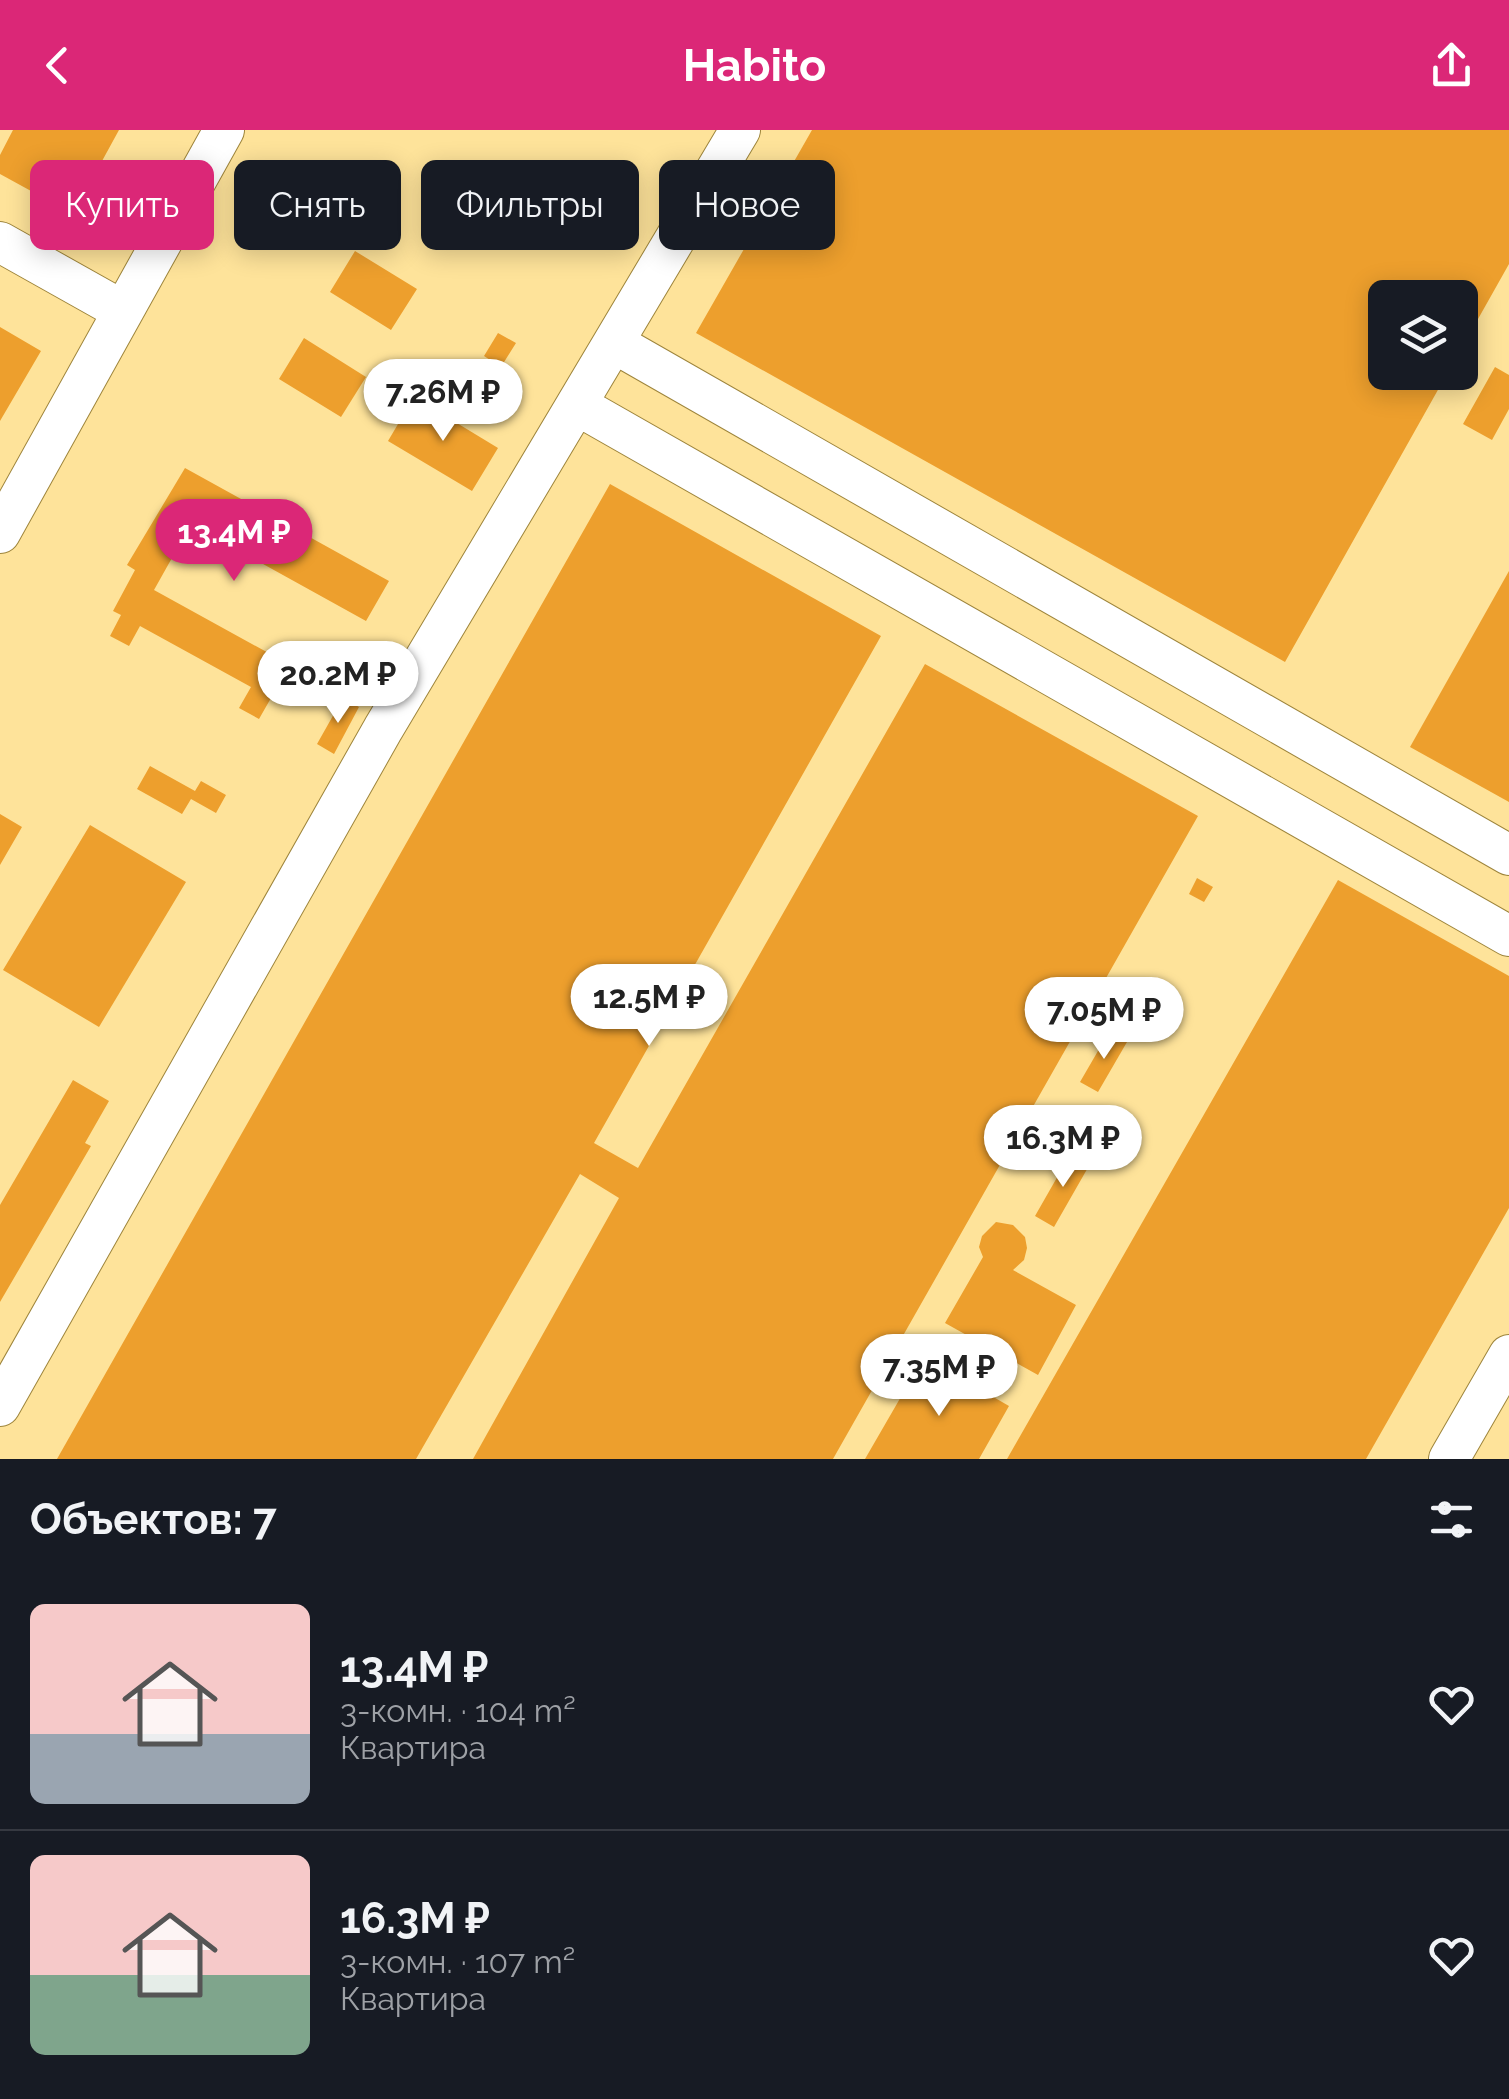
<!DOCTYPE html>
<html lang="ru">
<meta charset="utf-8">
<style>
body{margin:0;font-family:Raleway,sans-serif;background:#242831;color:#f1f3f6;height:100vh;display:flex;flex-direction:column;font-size:38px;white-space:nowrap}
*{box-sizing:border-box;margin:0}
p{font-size:32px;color:#9ea1a6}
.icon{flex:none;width:55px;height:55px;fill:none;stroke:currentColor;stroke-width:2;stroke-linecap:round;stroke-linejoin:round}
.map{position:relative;height:1329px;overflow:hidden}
.panel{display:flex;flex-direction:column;background:#171b24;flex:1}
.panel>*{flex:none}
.banner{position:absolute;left:30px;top:30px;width:1000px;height:90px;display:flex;gap:20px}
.buttons{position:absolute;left:1368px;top:150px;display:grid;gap:20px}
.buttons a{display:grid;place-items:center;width:110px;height:110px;border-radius:15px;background:#171b24;box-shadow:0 5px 25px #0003;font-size:50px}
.price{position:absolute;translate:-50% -85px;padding:0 22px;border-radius:35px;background:#fff;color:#222;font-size:32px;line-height:65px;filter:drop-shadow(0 2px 5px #0008)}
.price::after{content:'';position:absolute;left:50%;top:60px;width:30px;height:22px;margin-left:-15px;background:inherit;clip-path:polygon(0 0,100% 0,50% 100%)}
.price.active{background:#db2777;color:#fff}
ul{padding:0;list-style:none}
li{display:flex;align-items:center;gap:30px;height:250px;padding:0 30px}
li+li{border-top:2px solid #363941}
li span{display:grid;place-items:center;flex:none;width:280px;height:200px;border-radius:15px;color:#555}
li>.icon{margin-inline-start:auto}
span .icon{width:120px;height:120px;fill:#fffc;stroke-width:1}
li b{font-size:42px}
h2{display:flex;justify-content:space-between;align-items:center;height:120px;padding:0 30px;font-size:42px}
.tag{padding:0 35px;border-radius:15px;background:#171b24;box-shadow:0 5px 25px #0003;font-size:35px;line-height:90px}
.tag.active{background:#db2777;color:#fff}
header{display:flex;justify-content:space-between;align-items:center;height:130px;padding:0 30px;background:#db2777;color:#fff;font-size:45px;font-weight:700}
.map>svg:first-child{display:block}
.building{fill:#ed9f2d}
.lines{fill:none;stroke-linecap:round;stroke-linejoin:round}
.minor-casing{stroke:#9e853c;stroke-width:42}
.minor{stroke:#fff;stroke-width:40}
</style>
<header><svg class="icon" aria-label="back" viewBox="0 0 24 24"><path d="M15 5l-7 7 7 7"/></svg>Habito<svg class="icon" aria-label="share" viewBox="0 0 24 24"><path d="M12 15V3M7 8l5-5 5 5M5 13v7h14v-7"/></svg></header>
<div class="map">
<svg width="1509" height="1329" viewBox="0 0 1509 1329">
<rect width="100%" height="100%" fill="#fee39a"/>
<path class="building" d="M13,0H119L73,84L0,44V25Z
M812,0H1509V134L1460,221V168H1385V242H1448L1285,532L696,203Z
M355,121L417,159L391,200L330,162Z
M0,197L41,221L0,291Z
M498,203L516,213L501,237L484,226Z
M304,208L366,247L341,287L279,249Z
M1495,237L1509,245V279L1492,310L1463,294Z
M414,267L498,318L472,361L388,311Z
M185,338L389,451L366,491L191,394L154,460L301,541L283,574L271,568L259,589L239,578L251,557L140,496L129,516L110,506L121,485L113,481L135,440L127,435Z
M610,354L881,506L594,1013L638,1038L925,534L1198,686L833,1329H473L619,1068L580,1044L416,1329H57Z
M1509,441V672L1410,617Z
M343,568L359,577L334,624L317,614Z
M150,636L195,661L201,651L226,665L216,683L191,669L182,684L137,659Z
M0,684L22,697L0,735Z
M90,695L186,752L99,897L3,840Z
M1197,748L1213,757L1204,772L1189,764Z
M1338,750L1509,846V1078L1366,1329H1007Z
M1109,902L1127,912L1098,962L1080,952Z
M73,950L109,971L85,1013L91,1016L0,1172V1075Z
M1071,1023L1090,1034L1054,1097L1035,1086Z
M996,1092L1013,1095L1025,1107L1027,1118L1024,1130L1013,1140L1076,1175L1038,1245L945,1193L983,1127L979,1117L982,1106Z
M924,1227L1009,1276L979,1329H865Z"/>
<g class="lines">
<defs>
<path id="minor" d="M0,112L123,181
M614,213L1509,725
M577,275L1509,806
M0,403L224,0
M0,1276L383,599L740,0
M1449,1329L1509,1225"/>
</defs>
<use href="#minor" class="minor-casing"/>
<use href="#minor" class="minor"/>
</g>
</svg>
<div class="buttons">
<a><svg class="icon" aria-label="layers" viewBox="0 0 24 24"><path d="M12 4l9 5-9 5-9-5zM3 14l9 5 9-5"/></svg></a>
</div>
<b class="price" style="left:443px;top:314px">7.26M ₽</b>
<b class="price active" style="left:234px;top:454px">13.4M ₽</b>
<b class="price" style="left:338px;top:596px">20.2M ₽</b>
<b class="price" style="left:649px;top:919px">12.5M ₽</b>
<b class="price" style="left:1104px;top:932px">7.05M ₽</b>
<b class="price" style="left:1063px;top:1060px">16.3M ₽</b>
<b class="price" style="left:939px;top:1289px">7.35M ₽</b>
<div class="banner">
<a class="tag active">Купить</a>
<a class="tag">Снять</a>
<a class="tag">Фильтры</a>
<a class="tag">Новое</a>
</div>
</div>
<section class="panel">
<h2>Объектов: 7<svg class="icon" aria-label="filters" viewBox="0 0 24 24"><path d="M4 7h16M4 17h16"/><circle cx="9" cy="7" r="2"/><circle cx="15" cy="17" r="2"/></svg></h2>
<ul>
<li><span style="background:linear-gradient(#f6c9c9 65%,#9aa5b1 0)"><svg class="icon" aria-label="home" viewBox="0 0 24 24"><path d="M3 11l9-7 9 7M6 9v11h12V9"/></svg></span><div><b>13.4M ₽</b><p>3-комн. · 104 m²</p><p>Квартира</p></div><svg class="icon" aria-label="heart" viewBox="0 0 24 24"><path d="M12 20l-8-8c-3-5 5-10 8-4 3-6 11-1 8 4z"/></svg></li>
<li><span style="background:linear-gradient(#f6c9c9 60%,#7fa58c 0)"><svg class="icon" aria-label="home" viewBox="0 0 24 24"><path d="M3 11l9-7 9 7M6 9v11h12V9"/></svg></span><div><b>16.3M ₽</b><p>3-комн. · 107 m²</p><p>Квартира</p></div><svg class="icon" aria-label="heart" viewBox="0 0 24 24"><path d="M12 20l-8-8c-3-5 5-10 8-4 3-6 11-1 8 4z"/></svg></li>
</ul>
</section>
